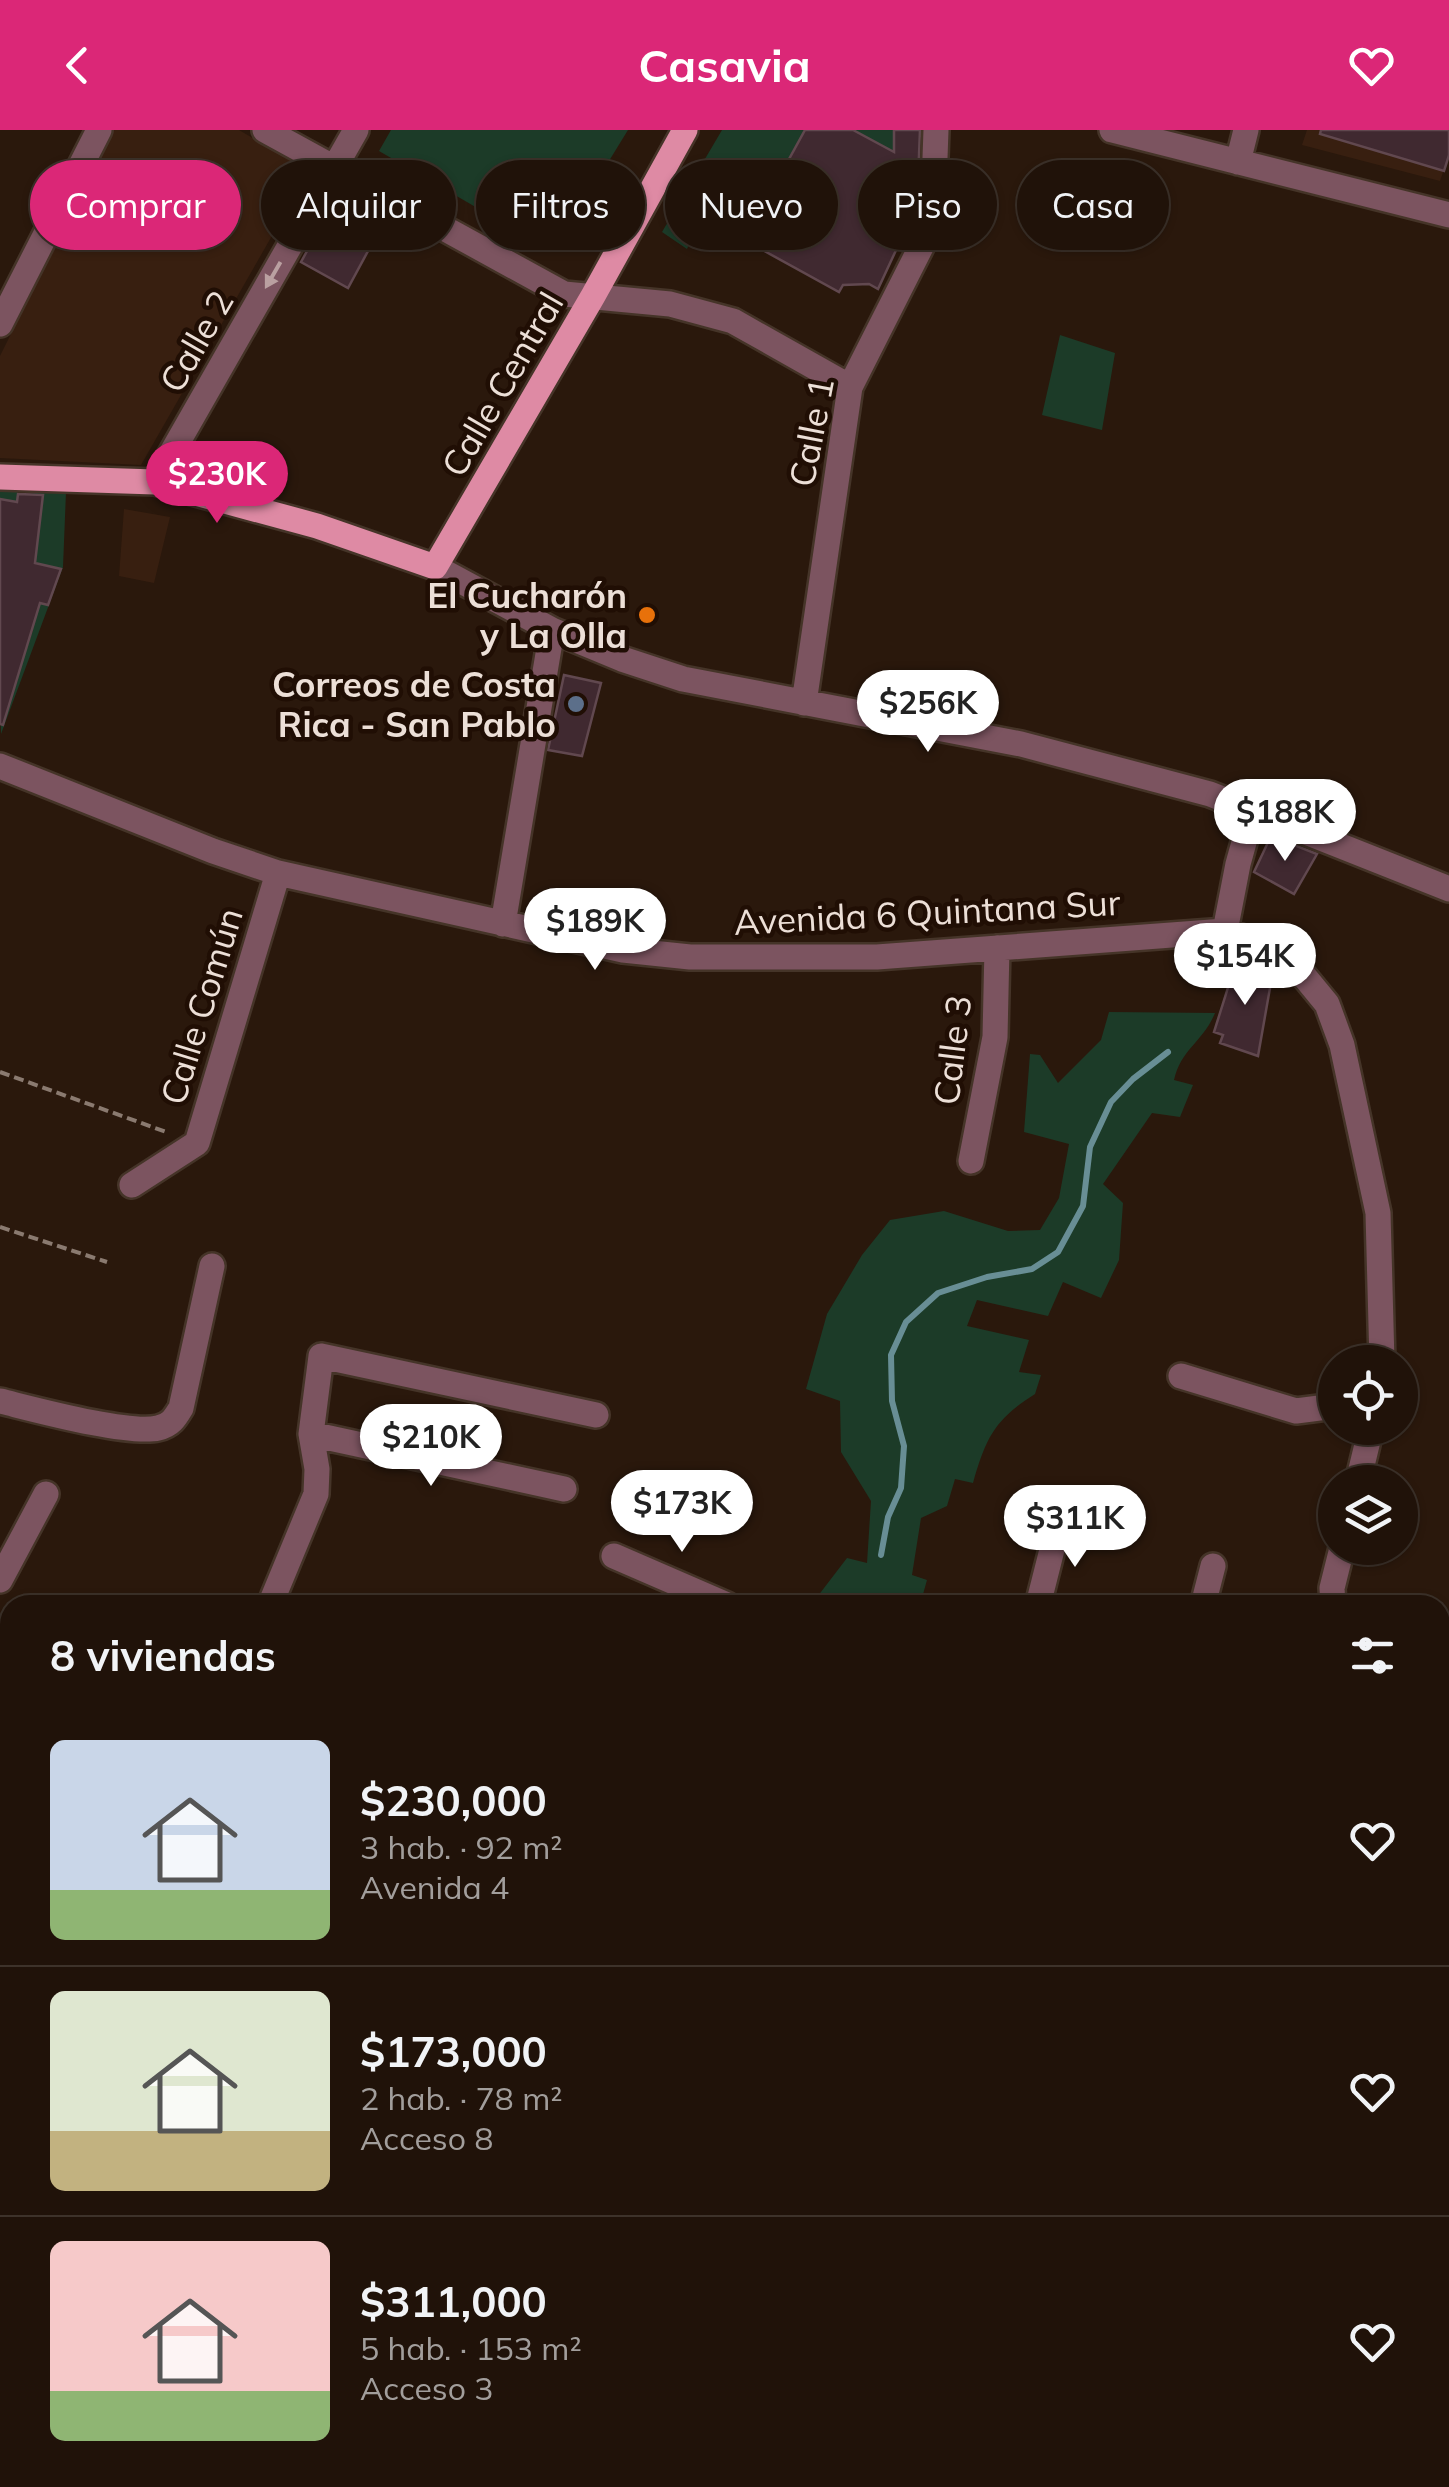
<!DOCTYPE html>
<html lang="es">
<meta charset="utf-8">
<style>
body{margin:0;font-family:Mulish,sans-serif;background:#281b12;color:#f1f3f6;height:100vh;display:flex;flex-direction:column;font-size:38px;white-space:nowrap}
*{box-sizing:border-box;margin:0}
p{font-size:32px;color:#a29e9c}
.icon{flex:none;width:55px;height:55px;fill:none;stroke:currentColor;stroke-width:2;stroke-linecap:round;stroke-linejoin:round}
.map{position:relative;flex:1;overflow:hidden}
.side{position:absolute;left:0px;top:1465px;width:1450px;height:892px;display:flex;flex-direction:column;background:#201209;border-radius:30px 30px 0 0;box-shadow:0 2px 8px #0004,0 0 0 2px #3d322a}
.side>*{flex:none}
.top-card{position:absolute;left:30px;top:30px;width:1390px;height:90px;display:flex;gap:20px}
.fabs{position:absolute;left:1318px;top:1215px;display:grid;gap:20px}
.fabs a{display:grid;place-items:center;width:100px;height:100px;border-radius:50%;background:#201209;box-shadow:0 2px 8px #0004,0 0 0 2px #3d322a;font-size:50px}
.price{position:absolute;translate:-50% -85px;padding:0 22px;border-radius:35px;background:#fff;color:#222;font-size:32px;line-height:65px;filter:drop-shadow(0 2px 5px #0008)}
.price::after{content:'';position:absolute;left:50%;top:60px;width:30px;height:22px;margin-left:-15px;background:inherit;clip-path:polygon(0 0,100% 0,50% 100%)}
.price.on{background:#db2777;color:#fff}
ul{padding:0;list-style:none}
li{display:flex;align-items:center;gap:30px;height:250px;padding:0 50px}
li+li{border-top:2px solid #3d322a}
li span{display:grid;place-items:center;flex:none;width:280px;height:200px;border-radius:15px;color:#555}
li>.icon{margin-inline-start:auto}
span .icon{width:120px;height:120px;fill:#fffc;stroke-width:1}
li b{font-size:42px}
h2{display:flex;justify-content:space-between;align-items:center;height:120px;padding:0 50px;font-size:42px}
.tag{padding:0 35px;border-radius:45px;background:#201209;box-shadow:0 2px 8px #0004,0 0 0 2px #3d322a;font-size:35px;line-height:90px}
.tag.on{background:#db2777;color:#fff}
header{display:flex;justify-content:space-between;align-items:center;height:130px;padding:0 50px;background:#db2777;color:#fff;font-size:45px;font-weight:700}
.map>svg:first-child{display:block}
.built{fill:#381f10}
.green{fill:#1c3b28}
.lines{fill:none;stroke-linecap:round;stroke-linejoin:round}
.stream{stroke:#688e95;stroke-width:6}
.building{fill:#402930;stroke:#61484f;stroke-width:2.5}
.minor-casing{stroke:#453428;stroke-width:30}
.major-casing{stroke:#453428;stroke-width:30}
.path{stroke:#8a7a70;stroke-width:4;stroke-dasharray:10 5;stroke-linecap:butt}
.minor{stroke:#7c5460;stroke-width:25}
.major{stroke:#de8aa4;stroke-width:25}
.oneway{fill:#baa0a1}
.food-dot{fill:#e8710a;stroke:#200e04;stroke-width:4}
.service-dot{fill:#5c6f8a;stroke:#200e04;stroke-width:4}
.labels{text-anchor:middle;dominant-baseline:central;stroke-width:9;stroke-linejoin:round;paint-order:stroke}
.street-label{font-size:35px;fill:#ecdfd7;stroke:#200e04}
.poi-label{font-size:35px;font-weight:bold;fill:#ecdfd7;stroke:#200e04;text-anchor:end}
</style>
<header><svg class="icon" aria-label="back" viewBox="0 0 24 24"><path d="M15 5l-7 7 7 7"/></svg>Casavia<svg class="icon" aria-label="heart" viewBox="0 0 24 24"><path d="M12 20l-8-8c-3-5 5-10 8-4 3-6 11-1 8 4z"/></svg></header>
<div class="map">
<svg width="1449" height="2357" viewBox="0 0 1449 2357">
<rect width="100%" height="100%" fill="#2a180c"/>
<path class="built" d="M113,0H239L309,41L141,335L0,328V226Z
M1307,0H1449V25L1440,51L1302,15Z
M124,379L170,387L154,453L119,446Z"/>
<path class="green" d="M391,0H628L553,122L379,21Z
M722,0H805L788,30L798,36L779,71L771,67L764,79L753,73L742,91L755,99L748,112L697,96L687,119L662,102Z
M853,0H893L894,22Z
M1060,205L1115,223L1102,300L1042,285Z
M0,360L66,362L63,437L1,604L0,568L10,572L18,549L0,542V512L26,521L33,500L2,462L48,475L60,440L31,433L42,365L18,361L17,372L0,369Z
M1109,882L1215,883C1203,912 1181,919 1174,950L1193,955L1180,987L1152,983L1103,1054L1123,1073L1119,1130L1101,1168L1063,1152L1048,1186L977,1170L967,1196L1029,1210L1019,1242L1041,1245L1035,1264C994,1290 986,1308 973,1353L955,1349L947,1376L921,1388L912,1445L927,1450L920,1475H811L847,1428L867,1433L871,1371L841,1322L840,1271L806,1259L827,1184L862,1125L890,1090L944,1081L1008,1101L1040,1100L1059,1068L1069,1014L1024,1002L1030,924L1040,925L1058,953L1101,910Z
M10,1944V2200L0,2197V1971Z"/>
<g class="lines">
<path class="stream" d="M881,1425L888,1387L901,1358L904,1316L892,1271L891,1225L906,1192L938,1163L987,1147L1032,1139L1058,1122L1083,1076L1090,1017L1111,972L1133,949L1168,922
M315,2357L316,2348"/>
</g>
<path class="building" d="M805,0H853L894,22V0H920L917,75L878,159L869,154L843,155L839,162L748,112L755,99L742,92L753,73L764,79L771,67L779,71L798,36L788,31Z
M1321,0H1449V25L1444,41L1320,4Z
M340,61L387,86L348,158L301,132Z
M18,364L43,365L35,433L61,439L48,475L40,473L3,595L0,594V369L17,372Z
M564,545L601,553L582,626L548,620Z
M1271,706L1317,724L1294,764L1254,742Z
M1237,829L1273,841L1258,926L1220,913L1223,905L1214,902Z"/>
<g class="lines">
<defs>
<path id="minor" d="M265,0L564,164L670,174L733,191L850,257
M1112,0L1449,85
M1238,32L1246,0
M0,194L99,0
M155,352L356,0
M435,437L552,500L622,529L683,549L1021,614L1210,664L1449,759
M804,573L850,257L923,113L933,83L936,0
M0,636L213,721L278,743L623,820L690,827H877L1225,801L1271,818L1304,846L1327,874L1342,915L1378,1083L1382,1232
M503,794L552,500
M1225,801L1238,734L1253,680
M971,1031L995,907L997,818
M132,1055L197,1013L278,743
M1181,1246L1296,1281L1335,1276
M0,1271C33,1279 128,1305 158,1298C171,1295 175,1288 181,1278L212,1136
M311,1304L564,1359
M1358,1352L1371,1298
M614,1426L727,1475
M0,1450L46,1364
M270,1475L316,1364L317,1339L311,1304L321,1226L596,1285
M1038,1475L1059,1392
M1203,1475L1213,1436
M1333,1475L1332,1458L1342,1418
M0,1667L10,1670
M1440,1687L1449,1688
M1440,1995L1449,2009
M0,2288L10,2292
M163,2348L189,2357
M0,2350L10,2322
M767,2352L781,2357
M936,2357L940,2348"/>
<path id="major" d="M0,347L155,352L317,396L435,437L593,166L685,0"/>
</defs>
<use href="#minor" class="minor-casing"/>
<use href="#major" class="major-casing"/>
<path class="path" d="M0,942L169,1003
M0,1097L107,1132
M1440,2283L1449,2285"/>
<use href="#minor" class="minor"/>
<use href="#major" class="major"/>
</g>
<defs><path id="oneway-solid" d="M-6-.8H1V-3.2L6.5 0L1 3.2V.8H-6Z" transform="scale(2.5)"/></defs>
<use class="oneway" href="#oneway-solid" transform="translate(273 145) rotate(120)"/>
<circle class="food-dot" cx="647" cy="485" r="10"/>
<circle class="service-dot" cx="576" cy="574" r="10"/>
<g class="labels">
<g class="street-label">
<text transform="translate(196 211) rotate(-60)">Calle 2</text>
<text transform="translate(502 254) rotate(-60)">Calle Central</text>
<text transform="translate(811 302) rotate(-79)">Calle 1</text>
<text transform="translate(927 782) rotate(-3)">Avenida 6 Quintana Sur</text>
<text transform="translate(201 876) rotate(-73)">Calle Común</text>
<text transform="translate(952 920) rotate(-83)">Calle 3</text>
</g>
<g class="poi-label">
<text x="627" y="465">El Cucharón<tspan x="627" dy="40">y La Olla</tspan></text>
<text x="556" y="554">Correos de Costa<tspan x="556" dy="40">Rica - San Pablo</tspan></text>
</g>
</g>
</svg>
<div class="fabs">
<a><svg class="icon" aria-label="locate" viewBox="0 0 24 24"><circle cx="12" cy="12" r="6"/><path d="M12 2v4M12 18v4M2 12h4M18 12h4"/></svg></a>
<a><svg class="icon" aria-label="layers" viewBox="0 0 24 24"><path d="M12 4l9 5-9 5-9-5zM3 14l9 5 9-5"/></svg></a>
</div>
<b class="price on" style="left:217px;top:396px">$230K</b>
<b class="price" style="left:928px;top:625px">$256K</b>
<b class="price" style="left:1285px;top:734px">$188K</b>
<b class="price" style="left:595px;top:843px">$189K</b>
<b class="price" style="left:1245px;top:878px">$154K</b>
<b class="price" style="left:431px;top:1359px">$210K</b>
<b class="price" style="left:682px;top:1425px">$173K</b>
<b class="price" style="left:1075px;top:1440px">$311K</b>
<div class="top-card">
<a class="tag on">Comprar</a>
<a class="tag">Alquilar</a>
<a class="tag">Filtros</a>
<a class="tag">Nuevo</a>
<a class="tag">Piso</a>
<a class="tag">Casa</a>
</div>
<section class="side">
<h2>8 viviendas<svg class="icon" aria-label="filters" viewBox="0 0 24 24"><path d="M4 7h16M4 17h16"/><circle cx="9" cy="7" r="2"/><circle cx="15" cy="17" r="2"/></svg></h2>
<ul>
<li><span style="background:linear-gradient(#c9d6e8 75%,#8fb573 0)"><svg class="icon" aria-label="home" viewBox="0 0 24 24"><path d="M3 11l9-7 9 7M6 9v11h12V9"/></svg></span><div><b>$230,000</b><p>3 hab. · 92 m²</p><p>Avenida 4</p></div><svg class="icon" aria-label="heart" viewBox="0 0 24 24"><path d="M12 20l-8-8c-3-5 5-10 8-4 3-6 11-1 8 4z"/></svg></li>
<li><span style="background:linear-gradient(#dfe7d0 70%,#c2b280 0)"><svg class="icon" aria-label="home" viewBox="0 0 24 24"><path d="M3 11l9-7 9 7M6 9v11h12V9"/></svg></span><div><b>$173,000</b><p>2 hab. · 78 m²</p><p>Acceso 8</p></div><svg class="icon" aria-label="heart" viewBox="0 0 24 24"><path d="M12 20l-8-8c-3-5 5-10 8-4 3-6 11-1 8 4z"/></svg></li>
<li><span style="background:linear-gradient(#f6c9c9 75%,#8fb573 0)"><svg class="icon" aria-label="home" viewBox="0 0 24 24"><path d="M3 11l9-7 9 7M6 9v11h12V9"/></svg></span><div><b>$311,000</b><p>5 hab. · 153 m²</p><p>Acceso 3</p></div><svg class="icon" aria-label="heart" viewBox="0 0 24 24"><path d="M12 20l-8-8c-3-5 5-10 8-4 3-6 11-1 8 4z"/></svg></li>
</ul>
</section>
</div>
